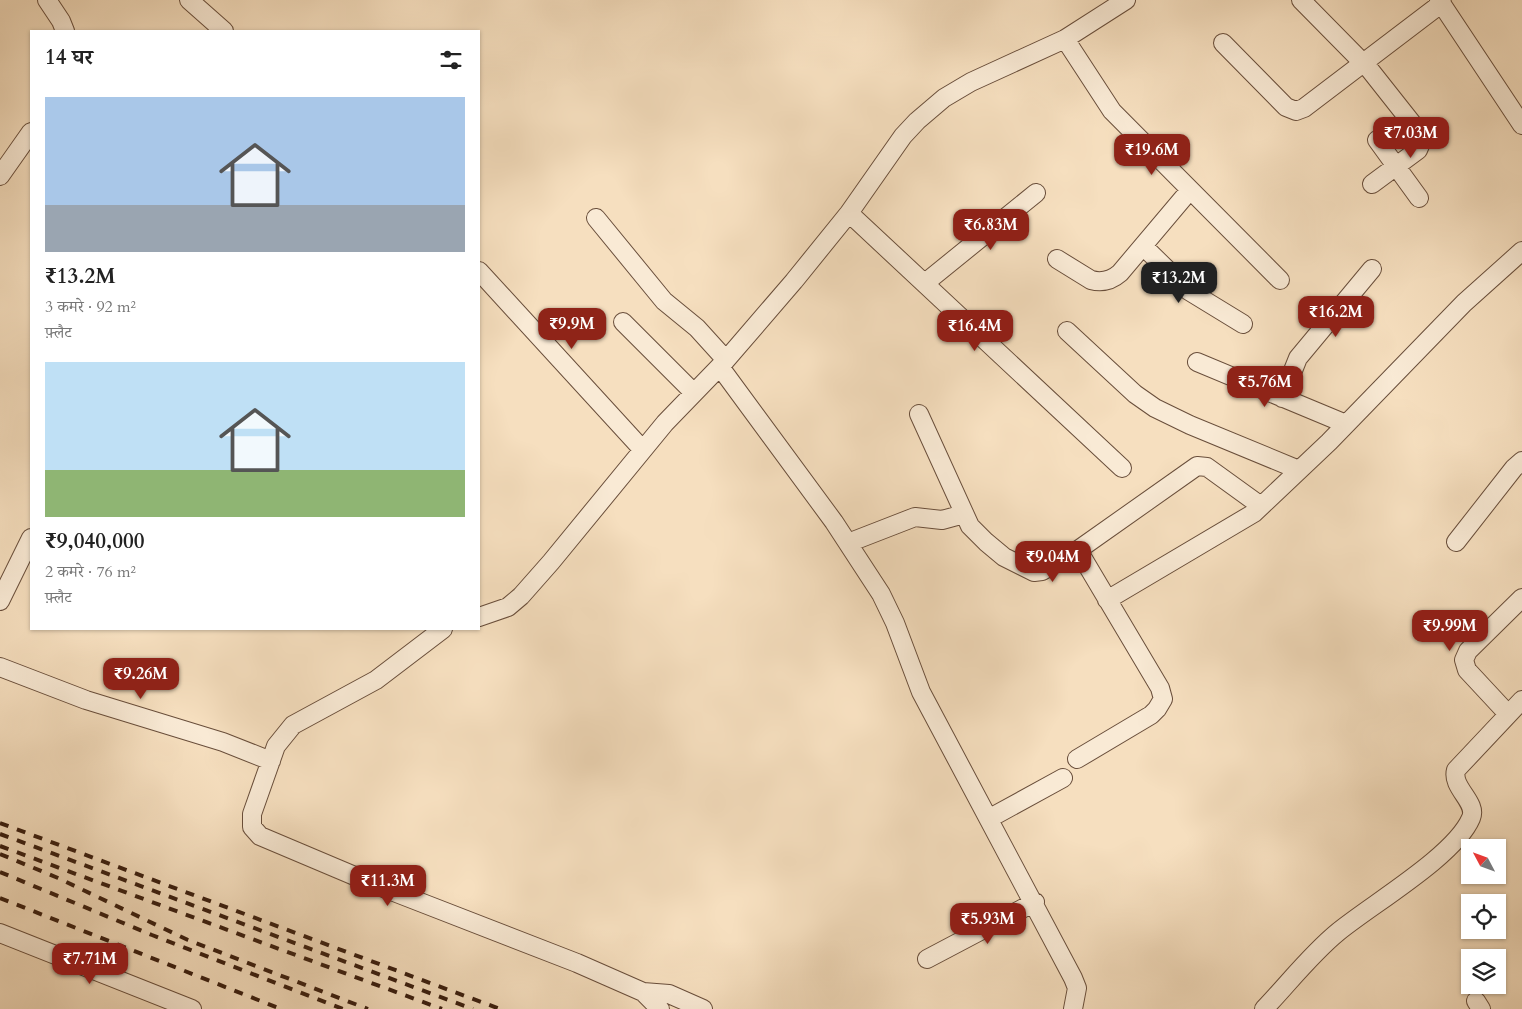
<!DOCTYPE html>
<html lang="hi">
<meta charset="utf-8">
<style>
body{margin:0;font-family:Cardo,"Noto Serif Devanagari",serif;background:#f2f2f2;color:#222;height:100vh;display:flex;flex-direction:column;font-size:19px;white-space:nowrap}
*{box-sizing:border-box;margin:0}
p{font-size:16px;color:#767676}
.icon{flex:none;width:28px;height:28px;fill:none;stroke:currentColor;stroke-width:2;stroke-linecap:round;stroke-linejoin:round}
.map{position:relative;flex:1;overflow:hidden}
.details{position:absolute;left:30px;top:30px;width:450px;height:600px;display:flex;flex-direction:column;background:#fff;border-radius:0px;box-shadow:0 1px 4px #0004}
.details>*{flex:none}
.needle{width:32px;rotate:311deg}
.buttons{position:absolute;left:1461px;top:839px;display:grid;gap:10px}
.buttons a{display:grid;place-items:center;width:45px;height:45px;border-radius:0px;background:#fff;box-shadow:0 1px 4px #0004;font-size:25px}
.price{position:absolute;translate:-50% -42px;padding:0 11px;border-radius:10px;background:#8f2418;color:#fff;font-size:16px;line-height:32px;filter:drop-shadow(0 1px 2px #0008)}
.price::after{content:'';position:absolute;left:50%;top:30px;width:15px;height:11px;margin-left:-8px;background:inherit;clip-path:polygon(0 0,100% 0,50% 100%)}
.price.current{background:#222;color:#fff}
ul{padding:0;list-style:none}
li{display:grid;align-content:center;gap:10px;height:265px;padding:0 15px}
li span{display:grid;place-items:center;height:155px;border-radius:0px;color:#555}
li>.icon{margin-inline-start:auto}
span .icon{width:90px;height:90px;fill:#fffc;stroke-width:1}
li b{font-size:21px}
h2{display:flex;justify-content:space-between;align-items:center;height:60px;padding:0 15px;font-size:21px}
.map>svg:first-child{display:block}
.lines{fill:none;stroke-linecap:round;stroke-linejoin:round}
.minor-casing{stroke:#694e3b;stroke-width:20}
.minor{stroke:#f9ead5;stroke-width:18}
.rail{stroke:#3a1e0f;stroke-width:4;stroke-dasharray:9 9;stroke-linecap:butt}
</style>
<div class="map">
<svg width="1522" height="1009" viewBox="0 0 1522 1009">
<rect width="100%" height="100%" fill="#f6dfbf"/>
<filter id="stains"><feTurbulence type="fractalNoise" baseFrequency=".004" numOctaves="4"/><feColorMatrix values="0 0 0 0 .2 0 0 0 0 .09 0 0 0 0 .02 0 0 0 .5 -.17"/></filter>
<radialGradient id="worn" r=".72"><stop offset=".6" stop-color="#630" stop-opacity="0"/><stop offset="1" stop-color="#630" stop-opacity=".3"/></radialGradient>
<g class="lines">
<defs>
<path id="minor" d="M47,0L61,21L65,31
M189,0L224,31
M1301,0L1370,70L1419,132L1421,143L1418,150L1372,184
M1439,0L1522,125
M1065,39L1112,111L1280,280
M1223,43L1286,107L1296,111L1304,108L1442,3
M1377,140L1419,198
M0,176L31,132
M849,213L1122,468
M596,218L664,301L697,328L726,360
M1143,246L1189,291L1243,324
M1057,259L1091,280C1102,283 1112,280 1120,273L1190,190
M479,271L642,449
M925,283L1036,193
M623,322L694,393
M1067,331L1135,394L1155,408L1190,425L1299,470
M1197,362L1346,424
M720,367L834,522L881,594L895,623L921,692L1073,978L1077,988L1073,1009
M1282,398L1298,358L1372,269
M919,414L970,526L986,542L1004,557L1034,572L1042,571L1078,550L1197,466L1207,467L1261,506
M1456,542L1514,468L1522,461
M848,543L915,517L942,520L964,514
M1107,600L1254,513L1329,442L1464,303L1522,251
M0,601L31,538
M479,617L508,607L521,596L551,562L665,423L726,360L794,281L849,213L903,136L917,121L944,98L971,82L1065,39L1126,0
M443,629L376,680L293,725L276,746L252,814V827L260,836L376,885L577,963L643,992L669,994L703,1009
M0,667L86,700L223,742L271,761
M1507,713L1467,670L1464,660L1468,651L1522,598
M1077,759L1151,715L1157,709L1163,699L1160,688L1078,550
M990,818L1063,778
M0,933L192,1009
M927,959L1035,902
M643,992L660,1009
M1476,1001L1481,1009
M1264,1009C1288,984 1311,954 1338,932C1372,904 1455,856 1471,818C1478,802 1451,788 1456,770L1522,700"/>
</defs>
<use href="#minor" class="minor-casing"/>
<use href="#minor" class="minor"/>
<path class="rail" d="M0,823L500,1009
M0,834L473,1009
M0,846L442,1009
M0,854L58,878L188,940L368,1009
M0,872L152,935L343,1009
M0,898L281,1009"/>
</g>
<rect width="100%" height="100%" filter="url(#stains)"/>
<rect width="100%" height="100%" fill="url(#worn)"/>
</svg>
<div class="buttons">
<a><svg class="needle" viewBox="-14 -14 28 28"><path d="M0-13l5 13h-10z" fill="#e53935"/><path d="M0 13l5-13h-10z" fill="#767676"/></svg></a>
<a><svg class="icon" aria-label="locate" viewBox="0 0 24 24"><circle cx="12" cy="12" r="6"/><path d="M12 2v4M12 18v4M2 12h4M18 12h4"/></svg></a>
<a><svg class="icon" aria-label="layers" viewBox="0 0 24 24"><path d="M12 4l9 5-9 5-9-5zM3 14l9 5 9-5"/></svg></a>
</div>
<b class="price" style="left:1411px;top:159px">₹7.03M</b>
<b class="price" style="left:1152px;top:176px">₹19.6M</b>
<b class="price" style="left:991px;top:251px">₹6.83M</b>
<b class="price current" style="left:1179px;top:304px">₹13.2M</b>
<b class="price" style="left:1336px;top:338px">₹16.2M</b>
<b class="price" style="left:572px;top:350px">₹9.9M</b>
<b class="price" style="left:975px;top:352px">₹16.4M</b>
<b class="price" style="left:1265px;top:408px">₹5.76M</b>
<b class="price" style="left:1053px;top:583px">₹9.04M</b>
<b class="price" style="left:1450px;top:652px">₹9.99M</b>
<b class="price" style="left:141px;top:700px">₹9.26M</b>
<b class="price" style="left:388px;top:907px">₹11.3M</b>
<b class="price" style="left:988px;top:945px">₹5.93M</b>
<b class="price" style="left:90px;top:985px">₹7.71M</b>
<section class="details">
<h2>14 घर<svg class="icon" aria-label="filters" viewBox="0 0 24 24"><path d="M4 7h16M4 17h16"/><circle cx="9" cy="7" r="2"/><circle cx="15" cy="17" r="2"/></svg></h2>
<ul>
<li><span style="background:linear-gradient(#a9c7e8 70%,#9aa5b1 0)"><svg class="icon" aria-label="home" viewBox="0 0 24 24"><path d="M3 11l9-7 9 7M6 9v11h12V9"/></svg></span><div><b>₹13.2M</b><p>3 कमरे · 92 m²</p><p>फ़्लैट</p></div></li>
<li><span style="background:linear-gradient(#bfe0f5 70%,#8fb573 0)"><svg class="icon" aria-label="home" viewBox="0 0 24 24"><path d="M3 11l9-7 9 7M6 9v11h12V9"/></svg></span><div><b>₹9,040,000</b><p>2 कमरे · 76 m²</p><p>फ़्लैट</p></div></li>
</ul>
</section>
</div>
